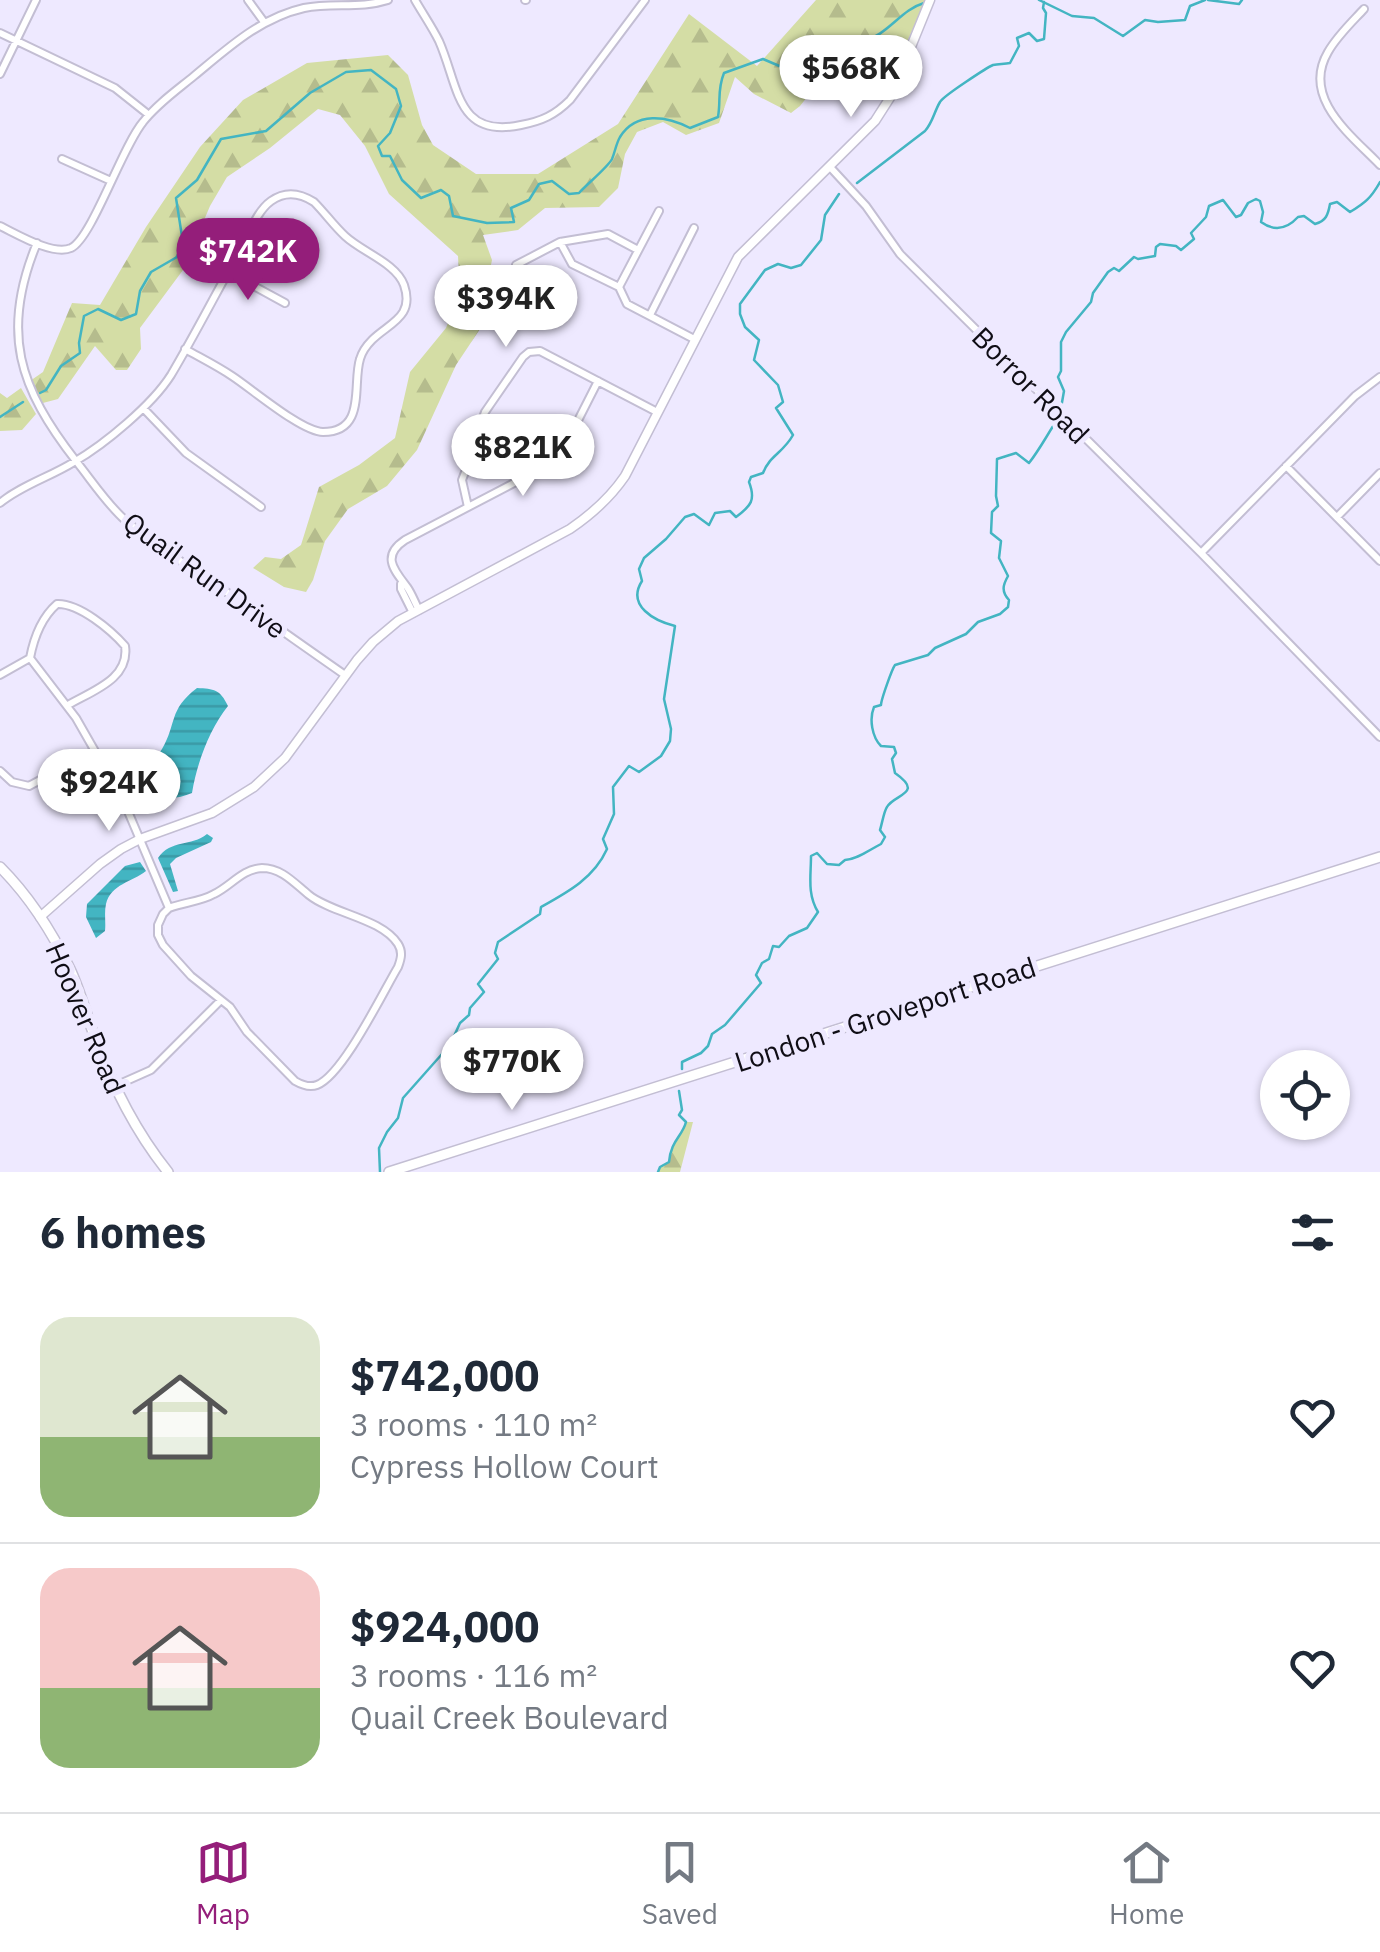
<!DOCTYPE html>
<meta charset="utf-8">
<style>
body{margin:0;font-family:"IBM Plex Sans",sans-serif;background:#f2f2f3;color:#1f2937;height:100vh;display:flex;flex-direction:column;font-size:38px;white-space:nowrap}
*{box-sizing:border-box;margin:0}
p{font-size:32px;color:#747a83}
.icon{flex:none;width:55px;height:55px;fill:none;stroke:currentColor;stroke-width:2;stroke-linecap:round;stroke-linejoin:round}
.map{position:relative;height:1172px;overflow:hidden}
.sheet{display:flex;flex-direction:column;background:#fff;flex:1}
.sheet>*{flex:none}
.controls{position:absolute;left:1260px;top:1050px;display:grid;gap:20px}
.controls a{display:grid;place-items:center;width:90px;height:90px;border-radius:50%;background:#fff;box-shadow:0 2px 8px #0004;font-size:50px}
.price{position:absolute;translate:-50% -85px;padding:0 22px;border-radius:35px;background:#fff;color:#222;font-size:32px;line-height:65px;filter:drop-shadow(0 2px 5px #0008)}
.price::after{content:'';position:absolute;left:50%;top:60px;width:30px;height:22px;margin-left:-15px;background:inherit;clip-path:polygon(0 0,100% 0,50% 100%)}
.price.selected{background:#941e7a;color:#fff}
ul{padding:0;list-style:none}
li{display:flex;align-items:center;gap:30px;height:250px;padding:0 40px}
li+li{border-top:2px solid #e0e1e3}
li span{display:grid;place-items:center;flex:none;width:280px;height:200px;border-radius:30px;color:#555}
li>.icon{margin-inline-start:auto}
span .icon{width:120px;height:120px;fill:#fffc;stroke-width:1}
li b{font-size:42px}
h2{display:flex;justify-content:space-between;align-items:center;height:120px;padding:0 40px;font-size:42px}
.dock{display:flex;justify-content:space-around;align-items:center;height:140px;border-top:2px solid #e0e1e3;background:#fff;font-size:28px;color:#747a83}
.dock a{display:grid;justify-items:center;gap:5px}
.dock .selected{color:#941e7a}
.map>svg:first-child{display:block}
.forest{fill:url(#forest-firs)}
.water{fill:url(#water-rules)}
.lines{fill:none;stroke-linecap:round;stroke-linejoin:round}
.stream{stroke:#43b5c2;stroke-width:2.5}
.minor-casing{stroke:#c3bed3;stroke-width:10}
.tertiary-casing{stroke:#c3bed3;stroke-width:11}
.secondary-casing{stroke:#c3bed3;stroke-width:12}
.minor{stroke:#fff;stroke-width:6}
.tertiary{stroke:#fff;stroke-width:8}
.secondary{stroke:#fff;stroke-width:9}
.labels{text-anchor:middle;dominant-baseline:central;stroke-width:10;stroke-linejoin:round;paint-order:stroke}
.street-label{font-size:28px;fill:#0f0d15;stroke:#eee9ff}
</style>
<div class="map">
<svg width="1380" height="1172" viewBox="0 0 1380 1172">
<defs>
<pattern id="forest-firs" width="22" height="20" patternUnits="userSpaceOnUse" patternTransform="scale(2.5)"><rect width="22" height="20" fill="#d4dda5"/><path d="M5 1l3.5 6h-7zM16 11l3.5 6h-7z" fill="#b5bc8d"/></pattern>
<pattern id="water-rules" width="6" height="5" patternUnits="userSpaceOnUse" patternTransform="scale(2.5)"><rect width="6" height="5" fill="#43b5c2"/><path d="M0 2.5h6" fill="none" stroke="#3a9aa6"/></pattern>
</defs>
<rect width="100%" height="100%" fill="#eee9ff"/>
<path class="forest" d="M816,0H926L894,71L872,75L845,86L815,87L800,106L791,113L754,94L735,77L719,123L686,135L663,122L637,132L625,154L618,188L599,207L545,208L518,230L483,235L492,260L484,298L480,329L456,365L417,450L387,486L348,509L325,541L313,580L306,592L284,587L253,568L265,557L281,559L301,545L319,487L359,465L395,438L410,372L446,328L460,293L458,256L389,194L365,146L340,115L318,109L270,148L227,177L210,206L183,270L140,328L141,349L127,370H116L95,346L58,399L39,404L30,381L43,372L72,303L100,305L146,227L200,147L243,100L307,63L388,55L408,75L422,125L433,145L476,174H538L618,124L689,14L757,66Z
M21,388L36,414L22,430L0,431V393L7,398Z
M686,1122H693L680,1172H658L660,1167L669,1162C671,1140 682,1137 686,1122Z"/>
<path class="water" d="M197,688C214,689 220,689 228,706C209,730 197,763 192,793C172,802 143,800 134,777C143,767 155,761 162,749C177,724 168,710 197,688Z
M207,834L213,838L211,842L176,858L170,864L178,891L173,892L158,858C171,839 191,847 207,834Z
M140,862L146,871C132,882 111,884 106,904C104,913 106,922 105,931L96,938L86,917L87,904L125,866Z"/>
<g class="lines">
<path class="stream" d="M1039,0L1072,16L1094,18L1123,36L1145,20L1158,22L1185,20L1190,6L1205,0
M1208,0L1239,4L1242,0
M857,183L925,131C933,122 934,112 940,102C943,96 988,67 993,65C999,64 1004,64 1010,63L1019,46L1017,38L1029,33L1037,41L1044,39L1046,13L1043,8L1044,2
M40,393L46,390L61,366L80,353L79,343L84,316L98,309L121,320L136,314L140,291L151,272L177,257L183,243L176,198L197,180L221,139L266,131L310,93L346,72L371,70L396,89L401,106L390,133L378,146L382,156H390L402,180L421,198L441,190L449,196L453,216L487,223L514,222L511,208L529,200L539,184L552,181L569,194L579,193C586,185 608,167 612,159C615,152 616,144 620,137C636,111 667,116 690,128L718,117C721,100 717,90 724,73L763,59L784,68L809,62L841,78L862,41C888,36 900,10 924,3
M1061,408L1064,391L1058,377L1061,371V342L1066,332L1091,302L1093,293L1108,272L1114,268L1119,271L1134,257L1138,259L1155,256L1156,247L1160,244L1176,246L1181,250L1194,239L1191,233L1206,217L1209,206L1223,200L1236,217L1241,215L1248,203L1256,199L1260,201L1263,212L1261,222C1275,232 1287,229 1298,217L1304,216L1315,224C1326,221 1328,215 1330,204L1337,202L1350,212C1365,203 1371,198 1380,182
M0,417L23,402
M682,1069V1062L701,1053L708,1046L712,1034L725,1025L761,983L756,975L762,963L769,959L773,946L779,947L789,936L807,928L818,912C807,894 811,876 811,856L817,853L827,864L839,865L845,860C858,859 869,850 881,844L885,837L880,830C882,824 884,811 887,807C894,794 925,794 895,773L892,759L896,753L894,747L881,746C872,737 869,719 874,707L881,705C881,700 892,669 895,665L928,655L935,648L966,634L978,622L1000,614L1008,607L1009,600C1001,591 1003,585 1008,576L999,558L1001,541L991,533L992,512L998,506L996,496L997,459L1016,453L1029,463C1040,449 1047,435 1057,420
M380,1172L379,1148L387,1132L398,1118L403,1098L450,1045L460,1023L469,1015L470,1008L484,992L478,984L498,959L495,953L498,942L540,914L541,907C568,892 594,878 607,849L603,839L614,814L613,787L629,766L639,772L661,756L670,741L671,729L664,699L675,626C655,621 626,606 642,581L639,569L644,558L666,539L685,517L694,514L709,525L715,513L730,511L736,517C751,506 756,500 749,482L751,477L763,473C770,455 783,453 793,435L776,408L783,402L778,385L754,360L759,340L745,327L740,314V304L765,270L778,264L791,268L801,265L821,240L825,215L839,194
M658,1172L660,1167L669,1162C671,1140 682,1137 686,1122L679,1115L682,1110L679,1091"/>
<defs>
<path id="minor" d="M248,0L264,22
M415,0C423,14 432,27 439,41C459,86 456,139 521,125C542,121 555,115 570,100L645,0
M525,0H526
M1364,9C1352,22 1337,36 1328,52C1301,98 1351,135 1380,165
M0,33L115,88L149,115
M0,74L36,0
M62,159L111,181
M830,167L866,206L900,254L1201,553L1380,737
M0,226C17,234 53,256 71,248C92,238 122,147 143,122C157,104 177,90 194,76C228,48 260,18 304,8C332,2 360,9 388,0
M560,242L572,264L619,287L627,304L694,339
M37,243C0,332 19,388 76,461C92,481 106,503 125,520C150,542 179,560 206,578C253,610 299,643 345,675
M516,265L560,242L608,234L638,250
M228,272L285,303
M619,287L659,211
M650,315L694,228
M144,409L186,453L261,507
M1286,466L1380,561
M0,503C22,485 50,477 74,462C105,444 152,405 171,375C196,333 218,289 242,247C250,232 257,211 271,201C285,191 300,193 314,202C325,213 334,226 345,236C362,252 396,263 404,285C415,317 389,323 372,340C367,345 362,352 360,359C352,384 367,432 323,432C302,432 252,389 232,376C217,366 201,358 185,349
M468,507L462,480L474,449L477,434L485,412L523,357L529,352L540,351L657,412
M1337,517L1380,473
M1201,553L1355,396L1380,377
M401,584V589L413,613
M419,610C415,603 412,594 407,587C394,570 381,556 405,540L533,473L564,448L598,381
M30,658L76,718L124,802L169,908L163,914L158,925V935L163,945L191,976L230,1007L247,1032L295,1081C302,1085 309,1088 317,1085C343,1075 383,992 398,967C401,959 403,952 398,944C381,918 333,914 309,895C295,884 282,868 262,868C242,869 231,886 214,894C200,902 184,902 169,908
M30,658C34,637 41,618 57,604C79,603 111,630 125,646C130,679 92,691 68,705
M0,675L30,658
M0,771L12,782L29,786L94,751
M115,1086L151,1070L221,1000"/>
<path id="tertiary" d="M40,917L100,864L121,849L140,839L212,813L254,787L285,758L357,660L373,642L398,621L570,529C592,514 610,498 625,476L738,257L875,121L891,96L930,0"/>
<path id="secondary" d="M0,867C29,896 52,932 70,969C80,990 86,1014 94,1035C112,1085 135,1131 168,1172
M389,1172L1380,857"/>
</defs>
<use href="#minor" class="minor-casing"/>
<use href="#tertiary" class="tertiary-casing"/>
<use href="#secondary" class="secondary-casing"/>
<use href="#minor" class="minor"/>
<use href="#tertiary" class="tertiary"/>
<use href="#secondary" class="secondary"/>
</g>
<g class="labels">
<g class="street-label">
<text transform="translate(1031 385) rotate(45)">Borror Road</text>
<text transform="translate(205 575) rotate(36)">Quail Run Drive</text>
<text transform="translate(885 1014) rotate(-18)">London - Groveport Road</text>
<text transform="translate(86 1018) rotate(67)">Hoover Road</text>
</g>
</g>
</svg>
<div class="controls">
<a><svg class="icon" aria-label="locate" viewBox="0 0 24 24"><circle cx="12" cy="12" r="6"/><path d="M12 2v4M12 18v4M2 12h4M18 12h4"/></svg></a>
</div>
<b class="price" style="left:851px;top:120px">$568K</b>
<b class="price selected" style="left:248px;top:303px">$742K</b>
<b class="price" style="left:506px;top:350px">$394K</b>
<b class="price" style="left:523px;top:499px">$821K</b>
<b class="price" style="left:109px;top:834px">$924K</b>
<b class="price" style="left:512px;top:1113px">$770K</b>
</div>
<section class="sheet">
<h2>6 homes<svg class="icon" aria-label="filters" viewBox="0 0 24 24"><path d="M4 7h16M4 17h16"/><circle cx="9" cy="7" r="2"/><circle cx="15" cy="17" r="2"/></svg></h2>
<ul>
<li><span style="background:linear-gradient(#dfe7d0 60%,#8fb573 0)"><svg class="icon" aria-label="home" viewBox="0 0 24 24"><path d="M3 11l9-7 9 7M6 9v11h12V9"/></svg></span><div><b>$742,000</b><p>3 rooms · 110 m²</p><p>Cypress Hollow Court</p></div><svg class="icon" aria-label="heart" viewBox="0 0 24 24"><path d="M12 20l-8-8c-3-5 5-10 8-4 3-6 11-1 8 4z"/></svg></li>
<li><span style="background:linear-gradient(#f6c9c9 60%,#8fb573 0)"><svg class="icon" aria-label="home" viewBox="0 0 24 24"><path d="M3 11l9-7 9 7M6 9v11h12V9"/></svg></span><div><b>$924,000</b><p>3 rooms · 116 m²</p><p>Quail Creek Boulevard</p></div><svg class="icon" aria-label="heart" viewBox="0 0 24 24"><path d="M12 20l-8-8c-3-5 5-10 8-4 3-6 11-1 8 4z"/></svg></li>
</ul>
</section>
<nav class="dock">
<a class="selected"><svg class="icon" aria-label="map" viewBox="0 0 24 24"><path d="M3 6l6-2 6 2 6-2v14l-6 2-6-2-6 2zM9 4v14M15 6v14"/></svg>Map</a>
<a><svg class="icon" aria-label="saved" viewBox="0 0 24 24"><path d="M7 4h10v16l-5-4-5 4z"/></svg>Saved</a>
<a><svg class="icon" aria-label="home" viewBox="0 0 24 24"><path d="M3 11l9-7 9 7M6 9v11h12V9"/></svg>Home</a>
</nav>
